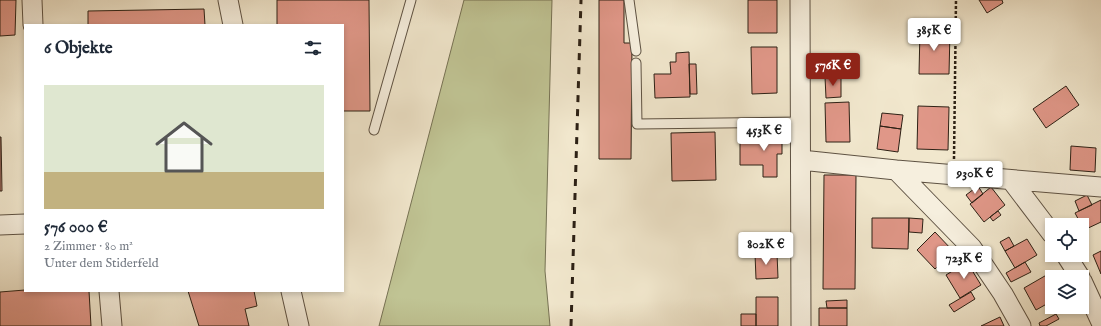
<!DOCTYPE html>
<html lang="de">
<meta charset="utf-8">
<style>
body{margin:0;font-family:"IM FELL English",serif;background:#f6f6f7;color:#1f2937;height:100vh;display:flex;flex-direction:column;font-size:15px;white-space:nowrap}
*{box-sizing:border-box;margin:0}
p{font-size:13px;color:#747a83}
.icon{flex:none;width:22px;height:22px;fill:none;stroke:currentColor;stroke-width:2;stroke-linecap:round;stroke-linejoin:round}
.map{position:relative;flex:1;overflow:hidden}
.side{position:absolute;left:24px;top:24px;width:320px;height:268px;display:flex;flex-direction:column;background:#fff;border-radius:0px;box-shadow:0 2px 6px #0003}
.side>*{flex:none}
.fabs{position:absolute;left:1045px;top:218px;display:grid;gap:8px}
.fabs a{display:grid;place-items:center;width:44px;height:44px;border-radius:0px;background:#fff;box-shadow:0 2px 6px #0003;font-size:20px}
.price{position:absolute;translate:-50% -34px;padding:0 9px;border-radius:4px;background:#fff;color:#222;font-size:13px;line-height:26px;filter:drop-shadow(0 1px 2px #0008)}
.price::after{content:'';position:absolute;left:50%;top:24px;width:12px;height:9px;margin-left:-6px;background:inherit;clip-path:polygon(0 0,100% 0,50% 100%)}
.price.active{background:#8f2418;color:#fff}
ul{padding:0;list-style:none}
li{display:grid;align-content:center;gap:8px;height:212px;padding:0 20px}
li+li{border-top:1px solid #e0e1e3}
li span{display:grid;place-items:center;height:124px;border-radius:0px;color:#555}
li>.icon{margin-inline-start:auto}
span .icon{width:72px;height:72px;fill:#fffc;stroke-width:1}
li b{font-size:17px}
h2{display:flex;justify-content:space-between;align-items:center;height:48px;padding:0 20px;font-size:17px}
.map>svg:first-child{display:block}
.green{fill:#c0c494;stroke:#767254}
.building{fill:#e09788;stroke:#2d2115}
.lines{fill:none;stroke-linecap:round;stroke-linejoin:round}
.service-casing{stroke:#5e5243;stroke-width:11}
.minor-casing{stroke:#5e5243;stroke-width:21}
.path{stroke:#2d2115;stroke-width:2.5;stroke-dasharray:3 2;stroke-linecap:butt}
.service{stroke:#f6efde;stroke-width:9}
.minor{stroke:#f6efde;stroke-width:19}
.rail{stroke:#2d2115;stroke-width:3;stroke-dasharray:7 7;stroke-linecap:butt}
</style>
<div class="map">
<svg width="1101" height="326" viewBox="0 0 1101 326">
<rect width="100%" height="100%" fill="#f1e7cd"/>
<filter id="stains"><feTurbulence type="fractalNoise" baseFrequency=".005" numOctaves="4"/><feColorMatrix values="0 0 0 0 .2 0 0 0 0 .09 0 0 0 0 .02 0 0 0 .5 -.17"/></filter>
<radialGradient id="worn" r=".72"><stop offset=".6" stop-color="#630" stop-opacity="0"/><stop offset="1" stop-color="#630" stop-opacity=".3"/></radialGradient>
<path class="green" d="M464,0H552L545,271L550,326H379Z"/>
<path class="building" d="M0,0H16L15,35L0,36Z
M277,0H369L370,111H343V25H277Z
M599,0H624V43H632L631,159H599Z
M748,0H777V33H748Z
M979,0H1002L1003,3L987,13Z
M204,9L205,25H88V11Z
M920,30L950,31L949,74H919Z
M751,47H777V93L752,94Z
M689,52L690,97L655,98L654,74H671L670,62H676V53Z
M689,64H696L697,94H690Z
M825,77H841V97L826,98Z
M1066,86L1079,105L1046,128L1033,109Z
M849,102L850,142H826L825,103Z
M918,106L949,107L948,150L917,149Z
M882,113L903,115L901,129L880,126Z
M768,125H782V154H777V177H763V165H740V142H768Z
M880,126L901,129L898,152L877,149Z
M715,132L716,180L672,181L671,133Z
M0,137H1L2,191H0Z
M1071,146L1096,148L1095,172L1070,170Z
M824,175H856L855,289H823Z
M978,186L983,194L972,203L966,195Z
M991,187L1005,205L984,222L970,204Z
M1087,195L1092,205L1079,211L1075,201Z
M1101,200V222L1084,230L1075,213Z
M998,211L1001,215L993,221L990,217Z
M872,218H909L908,249L872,248Z
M909,218L923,219L922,233L909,232Z
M935,232L953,251L935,269L917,250Z
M1009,237L1014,246L1005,251L1000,242Z
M1027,239L1037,255L1015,268L1005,251Z
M1101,251V274L1093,255Z
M777,253L778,278L756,279L755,254Z
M967,262L981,285L960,298L946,275Z
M1025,262L1031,272L1011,282L1006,273Z
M1050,273L1052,277V301L1036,310L1024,288Z
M25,290L89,291L91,326H0V292Z
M188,291H254L257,306L245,309L249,326H199Z
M971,292L975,299L954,312L949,305Z
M756,297H778V326H756Z
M847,300V308H827L826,301Z
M819,308H847V326H819Z
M741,314H756V326H741Z
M1056,314L1059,319L1046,326H1040L1039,323Z
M1000,317L1004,326H981Z"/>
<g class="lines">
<defs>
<path id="service" d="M629,0L636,51
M636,63L637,124L801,122
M374,130L411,0"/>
<path id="minor" d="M32,0L33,25
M228,0L233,25
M800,0L801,326
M801,160L896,170L972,248L1003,294L1021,326
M896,170L1101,187
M1011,180L1052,234
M0,225L25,224
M1066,255L1080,277
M1082,281L1101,322
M109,291L112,326
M291,291L299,326"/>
</defs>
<use href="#service" class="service-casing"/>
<use href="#minor" class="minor-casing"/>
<path class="path" d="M954,159L956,0"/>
<use href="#service" class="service"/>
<use href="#minor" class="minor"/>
<path class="rail" d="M571,326L581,0"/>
</g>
<rect width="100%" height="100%" filter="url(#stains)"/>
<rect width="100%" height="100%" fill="url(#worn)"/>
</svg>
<div class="fabs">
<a><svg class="icon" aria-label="locate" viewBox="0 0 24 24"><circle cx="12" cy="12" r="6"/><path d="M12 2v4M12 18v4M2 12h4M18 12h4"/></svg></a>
<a><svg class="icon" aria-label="layers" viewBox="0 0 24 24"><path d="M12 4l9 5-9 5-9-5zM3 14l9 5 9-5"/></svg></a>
</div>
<b class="price" style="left:934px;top:52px">385K €</b>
<b class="price active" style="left:833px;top:87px">576K €</b>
<b class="price" style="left:764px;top:152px">453K €</b>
<b class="price" style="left:975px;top:195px">930K €</b>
<b class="price" style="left:766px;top:266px">802K €</b>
<b class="price" style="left:964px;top:280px">723K €</b>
<section class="side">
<h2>6 Objekte<svg class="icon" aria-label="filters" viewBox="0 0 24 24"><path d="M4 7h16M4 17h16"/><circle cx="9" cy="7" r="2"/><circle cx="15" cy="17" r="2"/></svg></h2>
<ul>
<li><span style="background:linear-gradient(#dfe7d0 70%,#c2b280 0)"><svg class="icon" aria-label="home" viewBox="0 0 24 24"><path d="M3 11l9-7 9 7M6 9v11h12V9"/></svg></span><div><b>576 000 €</b><p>2 Zimmer · 80 m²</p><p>Unter dem Stiderfeld</p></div></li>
</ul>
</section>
</div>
